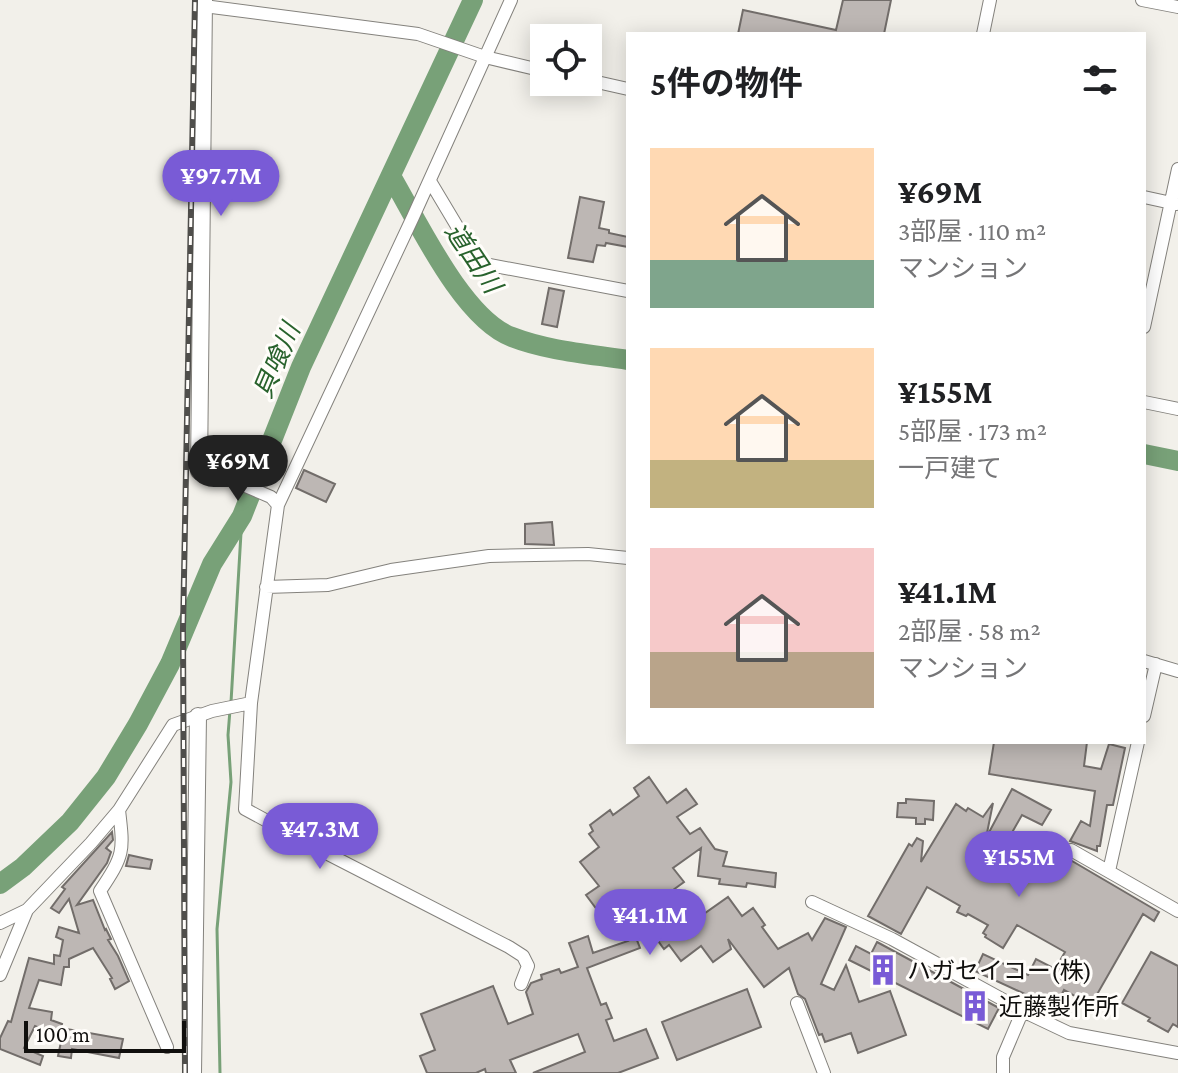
<!DOCTYPE html>
<html lang="ja">
<meta charset="utf-8">
<style>
body{margin:0;font-family:"Crimson Pro","Noto Sans JP",serif;background:#f2f2f2;color:#202124;height:100vh;display:flex;flex-direction:column;font-size:30px;white-space:nowrap}
*{box-sizing:border-box;margin:0}
p{font-size:26px;color:#757577}
.icon{flex:none;width:44px;height:44px;fill:none;stroke:currentColor;stroke-width:2;stroke-linecap:round;stroke-linejoin:round}
.map{position:relative;flex:1;overflow:hidden}
.sheet{position:absolute;left:626px;top:32px;width:520px;height:712px;display:flex;flex-direction:column;background:#fff;border-radius:0px;box-shadow:0 4px 20px #0003}
.sheet>*{flex:none}
.buttons{position:absolute;left:530px;top:24px;display:grid;gap:16px}
.buttons a{display:grid;place-items:center;width:72px;height:72px;border-radius:0px;background:#fff;box-shadow:0 4px 20px #0003;font-size:40px}
.scale{position:absolute;left:24px;bottom:20px;width:162px;box-sizing:border-box;padding-left:8px;border:4px solid #100f0d;border-top:0;font-size:22px;line-height:28px;white-space:nowrap;color:#100f0d;-webkit-text-stroke:6px #fffdfa;paint-order:stroke}
.price{position:absolute;translate:-50% -68px;padding:0 18px;border-radius:28px;background:#795bd6;color:#fff;font-size:26px;line-height:52px;filter:drop-shadow(0 2px 4px #0008)}
.price::after{content:'';position:absolute;left:50%;top:48px;width:24px;height:18px;margin-left:-12px;background:inherit;clip-path:polygon(0 0,100% 0,50% 100%)}
.price.current{background:#222;color:#fff}
ul{padding:0;list-style:none}
li{display:flex;align-items:center;gap:24px;height:200px;padding:0 24px}
li span{display:grid;place-items:center;flex:none;width:224px;height:160px;border-radius:0px;color:#555}
li>.icon{margin-inline-start:auto}
span .icon{width:96px;height:96px;fill:#fffc;stroke-width:1}
li b{font-size:34px}
h2{display:flex;justify-content:space-between;align-items:center;height:96px;padding:0 24px;font-size:34px}
.map>svg:first-child{display:block}
.lines{fill:none;stroke-linecap:round;stroke-linejoin:round}
.stream{stroke:#78a178;stroke-width:3}
.river{stroke:#78a178;stroke-width:20}
.building{fill:#bdb7b4;stroke:#726d6a;stroke-width:2}
.minor-casing{stroke:#84827d;stroke-width:14}
.tertiary-casing{stroke:#84827d;stroke-width:18}
.minor{stroke:#fff;stroke-width:12}
.tertiary{stroke:#fff;stroke-width:16}
.rail-casing{stroke:#4f4e4b;stroke-width:6}
.rail{stroke:#fffdfa;stroke-width:3;stroke-dasharray:9;stroke-linecap:butt}
.labels{text-anchor:middle;dominant-baseline:central;stroke-width:6;stroke-linejoin:round;paint-order:stroke}
.poi-label{font-size:24px;fill:#100f0d;stroke:#fffdfa;text-anchor:start}
.water-label{font-size:26px;font-style:italic;fill:#28622c;stroke:#fffdfa}
</style>
<div class="map">
<svg width="1178" height="1073" viewBox="0 0 1178 1073">
<rect width="100%" height="100%" fill="#f2f0ea"/>
<g class="lines">
<path class="stream" d="M231,702L242,516
M220,1073L217,929L231,782L228,735L230,710"/>
<path class="river" d="M391,176C418,222 463,319 512,337C548,351 590,354 628,360
M1144,454L1178,461
M0,884L23,867L70,822L106,777L138,724L170,664L212,564L242,516L301,367L473,0"/>
</g>
<path class="building" d="M843,0H891L884,34H738L743,10L836,30Z
M580,197L604,202L599,228L609,230V233L628,237V247L606,243L605,246L597,245L593,262L568,258Z
M549,288L564,291L557,327L542,324Z
M304,470L335,484L326,502L296,488Z
M552,522L554,545L525,544V524Z
M994,742H1087L1084,766L1101,769L1109,744L1125,748L1113,805H1107L1100,846H1097V851L1070,841L1081,821L1090,826L1095,791L989,774Z
M649,777L667,803L686,789L697,804L677,817L690,834L700,828L715,849L727,852L723,866L776,873L775,887L747,883L746,887L719,884L720,879L698,876L701,848L673,868L684,882L662,898L681,930L728,897L742,916L753,908L765,925L762,927L778,949L808,933L812,940L825,918L846,927L821,984L834,990L846,965L859,1002L890,991L906,1035L858,1053L851,1033L825,1042L822,1034L819,1035L805,999L798,994L789,968L764,987L728,939L731,949L713,962L701,946L681,961L669,945L664,949L647,926L635,935L640,948L587,968L601,1005L606,1003L612,1018L606,1020L614,1041L646,1029L658,1058L618,1073H533L585,1052L578,1034L510,1060L516,1073H486L485,1069L476,1073H427L420,1056L435,1050L421,1014L493,986L508,1024L533,1014L526,992L531,983L542,979L541,975L559,969L561,973L578,967L569,943L588,936L593,953L628,941L626,937L634,934L616,910L604,919L586,895L599,886L580,862L599,847L589,834L593,831L590,825L610,810L613,815L639,796L634,788Z
M1012,789L1051,810L1042,825L1022,815L1010,836L1037,851L1043,840L1062,852L1067,858L1159,912L1154,921L1143,914L1091,1005L1064,990L1055,1008L975,971L983,954L1028,975L1036,959L1055,969L1065,952L1017,925L1003,948L985,937L986,935L983,933L988,925L968,914L966,916L957,912L960,906L927,887L901,934L868,916L909,844L912,846L917,838L923,841L921,862L956,804L966,811L968,808L983,817L993,803L986,838Z
M906,799L934,801L933,820L925,819V824H916V818L897,817L898,803H906Z
M112,832L113,840L106,848L111,852L107,863L77,905L93,900L105,930L106,929L111,939L108,940L118,956L129,981L115,989L110,979L112,978L93,948L69,959V967H64L61,985L39,980L29,1008L52,1012L51,1020L62,1024L61,1028L123,1039L119,1058L72,1049L71,1058L58,1056L62,1037L35,1026L24,1048L43,1056L40,1065L0,1049V1038L8,1021L11,1022L29,958L54,964V955L60,956L63,940L56,937L59,927L79,933L69,899L59,913L51,908L65,889L62,887Z
M129,855L152,860L150,869L126,866Z
M877,942L999,1008L988,1029L849,960L856,946L871,954Z
M1151,952L1178,966V1027L1173,1024L1168,1032L1148,1021L1150,1018L1122,1003Z
M747,989L761,1027L677,1060L662,1022Z"/>
<g class="lines">
<defs>
<path id="minor" d="M511,0L413,217L278,505L251,703L245,809L326,853L509,947L523,956L528,966L521,984
M1142,0L1178,7
M204,6L418,34L485,57L544,71
M983,34L990,0
M588,80L628,89
M430,181L479,263L628,291
M1144,197L1176,204
M1144,327L1178,169
M1144,402L1178,409
M220,475L271,497L278,505
M266,587L328,585L391,570L489,556L588,554L628,558
M1144,661L1178,671
M1144,716L1156,664
M119,810C124,852 124,855 100,891L167,1047
M1071,850L1178,911
M1109,871L1138,742
M812,902L892,939L1031,1015L1069,1033L1178,1053
M0,923L27,910
M0,975L27,910L91,843L119,810L173,725L212,711L251,703
M797,1003L824,1073
M1003,1073V1057L1023,1010"/>
<path id="tertiary" d="M204,0L199,471L220,475
M193,1073L198,716"/>
</defs>
<use href="#minor" class="minor-casing"/>
<use href="#tertiary" class="tertiary-casing"/>
<use href="#minor" class="minor"/>
<use href="#tertiary" class="tertiary"/>
<defs>
<path id="rail" d="M185,1073L183,629L195,0"/>
</defs>
<use href="#rail" class="rail-casing"/>
<use href="#rail" class="rail"/>
</g>
<defs>
<symbol id="building-bare" viewBox="-9 -9 18 18"><path d="M-4-6H4V6H1V3H-1V6H-4ZM-2.5-4.3h1.7v1.8h-1.7ZM.8-4.3h1.7v1.8H.8ZM-2.5-1h1.7V.8h-1.7ZM.8-1h1.7V.8H.8Z" fill="#795bd6" stroke="#fffdfa" stroke-width="2.5" paint-order="stroke"/></symbol>
</defs>
<g fill-rule="evenodd">
<use href="#building-bare" x="861" y="948" width="44" height="44"/>
<use href="#building-bare" x="953" y="984" width="44" height="44"/>
</g>
<g class="labels">
<g class="poi-label">
<text x="907" y="970">ハガセイコー(株)</text>
<text x="999" y="1006">近藤製作所</text>
</g>
<g class="water-label">
<text transform="translate(473 258) rotate(56)">道田川</text>
<text transform="translate(277 361) rotate(-67)">貝喰川</text>
</g>
</g>
</svg>
<div class="buttons">
<a><svg class="icon" aria-label="locate" viewBox="0 0 24 24"><circle cx="12" cy="12" r="6"/><path d="M12 2v4M12 18v4M2 12h4M18 12h4"/></svg></a>
</div>
<div class="scale">100 m</div>
<b class="price" style="left:221px;top:218px">¥97.7M</b>
<b class="price current" style="left:238px;top:503px">¥69M</b>
<b class="price" style="left:320px;top:871px">¥47.3M</b>
<b class="price" style="left:1019px;top:899px">¥155M</b>
<b class="price" style="left:650px;top:957px">¥41.1M</b>
<section class="sheet">
<h2>5件の物件<svg class="icon" aria-label="filters" viewBox="0 0 24 24"><path d="M4 7h16M4 17h16"/><circle cx="9" cy="7" r="2"/><circle cx="15" cy="17" r="2"/></svg></h2>
<ul>
<li><span style="background:linear-gradient(#ffd9b3 70%,#7fa58c 0)"><svg class="icon" aria-label="home" viewBox="0 0 24 24"><path d="M3 11l9-7 9 7M6 9v11h12V9"/></svg></span><div><b>¥69M</b><p>3部屋 · 110 m²</p><p>マンション</p></div></li>
<li><span style="background:linear-gradient(#ffd9b3 70%,#c2b280 0)"><svg class="icon" aria-label="home" viewBox="0 0 24 24"><path d="M3 11l9-7 9 7M6 9v11h12V9"/></svg></span><div><b>¥155M</b><p>5部屋 · 173 m²</p><p>一戸建て</p></div></li>
<li><span style="background:linear-gradient(#f6c9c9 65%,#b9a48a 0)"><svg class="icon" aria-label="home" viewBox="0 0 24 24"><path d="M3 11l9-7 9 7M6 9v11h12V9"/></svg></span><div><b>¥41.1M</b><p>2部屋 · 58 m²</p><p>マンション</p></div></li>
</ul>
</section>
</div>
